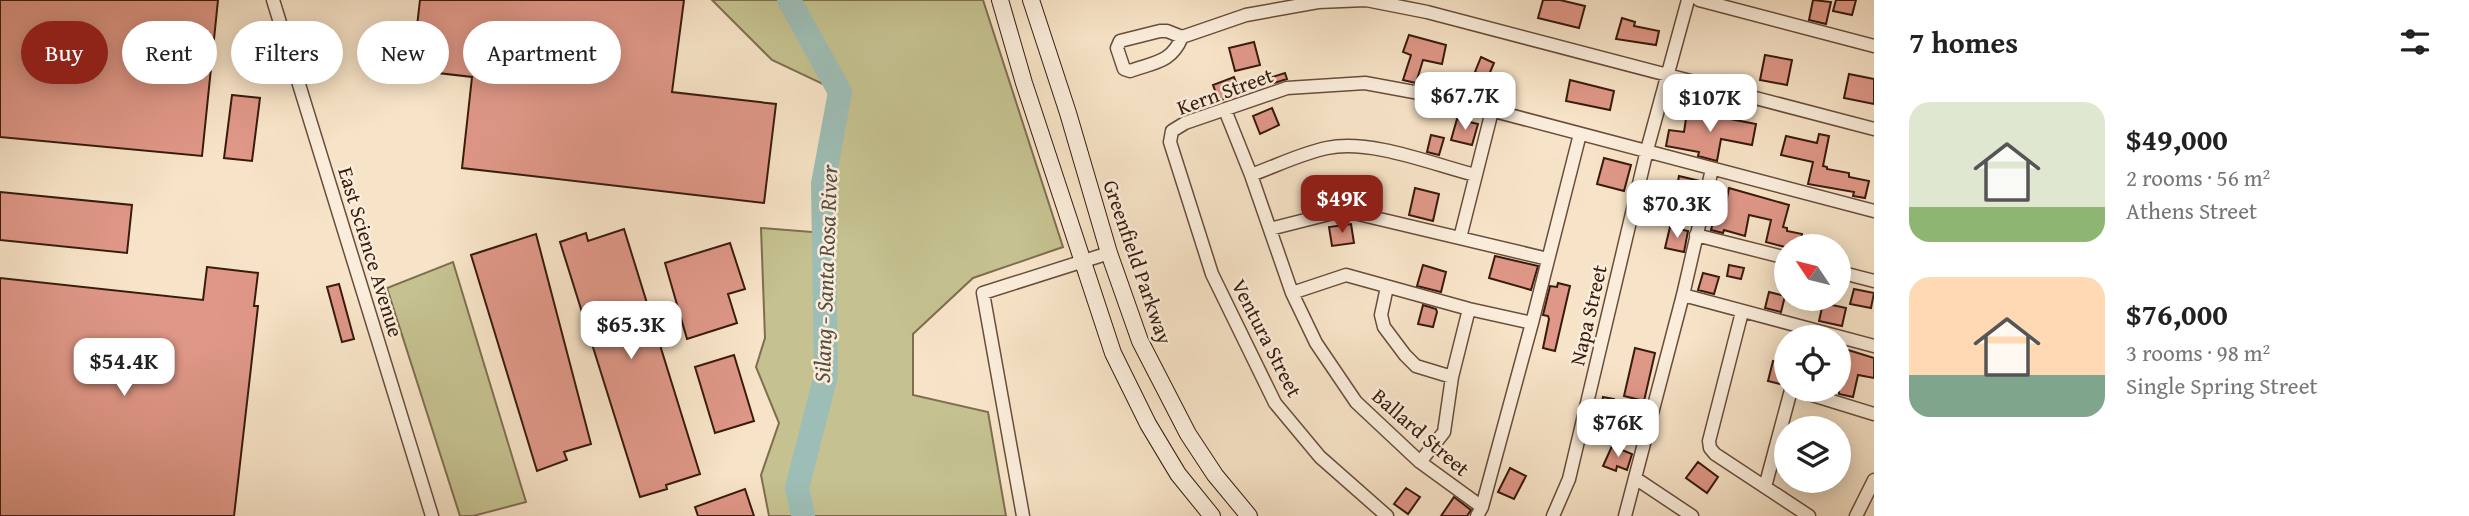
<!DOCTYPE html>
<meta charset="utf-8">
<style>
body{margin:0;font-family:"Gentium Book Plus",serif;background:#f2f2f2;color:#222;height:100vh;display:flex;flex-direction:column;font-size:26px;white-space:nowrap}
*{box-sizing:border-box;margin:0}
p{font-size:23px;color:#767676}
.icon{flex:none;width:38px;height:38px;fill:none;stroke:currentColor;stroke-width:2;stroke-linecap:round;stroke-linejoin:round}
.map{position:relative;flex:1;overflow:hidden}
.sheet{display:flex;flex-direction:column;background:#fff;width:595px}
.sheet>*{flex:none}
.banner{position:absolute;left:21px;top:21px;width:665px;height:63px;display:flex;gap:14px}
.needle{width:46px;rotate:305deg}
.controls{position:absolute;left:1774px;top:234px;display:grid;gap:14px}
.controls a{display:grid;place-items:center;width:77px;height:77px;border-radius:50%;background:#fff;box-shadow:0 4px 18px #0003;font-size:35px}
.price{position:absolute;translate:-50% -60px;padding:0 16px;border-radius:14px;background:#fff;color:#222;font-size:23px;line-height:46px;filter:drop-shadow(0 2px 4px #0008)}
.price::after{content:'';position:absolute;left:50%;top:42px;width:21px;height:16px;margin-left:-10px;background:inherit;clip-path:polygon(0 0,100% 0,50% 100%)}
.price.active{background:#8f2418;color:#fff}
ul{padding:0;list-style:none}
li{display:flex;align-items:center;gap:21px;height:175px;padding:0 35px}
li span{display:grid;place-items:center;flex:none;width:196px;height:140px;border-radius:21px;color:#555}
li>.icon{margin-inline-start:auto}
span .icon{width:84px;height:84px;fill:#fffc;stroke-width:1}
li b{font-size:30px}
h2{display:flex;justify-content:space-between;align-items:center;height:84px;padding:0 35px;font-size:30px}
.chip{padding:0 24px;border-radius:32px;background:#fff;box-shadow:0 4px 18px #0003;font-size:24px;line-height:63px}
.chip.active{background:#8f2418;color:#fff}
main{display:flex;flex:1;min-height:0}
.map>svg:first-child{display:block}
.green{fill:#c5c190;stroke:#7e6e4f;stroke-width:2}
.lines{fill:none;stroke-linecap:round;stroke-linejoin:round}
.river{stroke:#9dbeb6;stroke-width:24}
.building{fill:#df9787;stroke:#381b0e;stroke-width:2}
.minor-casing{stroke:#684d3c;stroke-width:15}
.secondary-casing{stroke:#381b0e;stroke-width:18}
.minor{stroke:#faeddb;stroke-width:12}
.secondary{stroke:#faeddb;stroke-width:16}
.labels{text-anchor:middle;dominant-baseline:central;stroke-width:5;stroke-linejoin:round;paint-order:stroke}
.street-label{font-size:21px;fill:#381b0e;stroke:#faeddb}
.water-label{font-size:23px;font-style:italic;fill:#564c40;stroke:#faeddb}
</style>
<main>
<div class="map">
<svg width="1874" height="516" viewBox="0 0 1874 516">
<rect width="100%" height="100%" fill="#f7e3c7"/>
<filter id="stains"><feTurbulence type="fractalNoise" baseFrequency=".00286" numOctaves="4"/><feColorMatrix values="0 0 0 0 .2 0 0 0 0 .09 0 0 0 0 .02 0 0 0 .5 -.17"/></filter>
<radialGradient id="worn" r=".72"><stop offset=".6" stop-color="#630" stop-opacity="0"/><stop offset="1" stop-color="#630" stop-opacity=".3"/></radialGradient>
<path class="green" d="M712,0H983L1063,247L973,278L913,334V395L988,412L1006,516H769L761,475L779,423L756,367L765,338L761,228L824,233L823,184L840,92L772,60Z
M453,262L526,502L473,516H460L387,288Z"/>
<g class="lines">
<path class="river" d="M789,0L840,92L823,184L826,375L797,488L803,516"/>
</g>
<path class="building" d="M0,0H218L202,156L0,137Z
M420,0H684L672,92L776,104L764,203L462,168L472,77L412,70Z
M1543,0H1560L1585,6L1579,28L1538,18Z
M1813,0L1831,2L1826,24L1809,20Z
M1836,0H1856L1852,15L1833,11Z
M1622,18L1635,22L1634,26L1659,31L1656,45L1616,39Z
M1409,35L1446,45L1442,64L1423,60L1416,83L1403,80L1411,55L1403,52Z
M1254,42L1260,65L1235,71L1229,48Z
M1765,55L1792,60L1787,85L1760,80Z
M1481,57L1494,63L1488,77L1475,72Z
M1285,73L1287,79L1271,84L1269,78Z
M1849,74L1874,79V104L1844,98Z
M1452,76L1468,78L1465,94L1449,90Z
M1234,77L1240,93L1219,101L1213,85Z
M1570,80L1614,91L1610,110L1566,101Z
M232,95L260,98L252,161L224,158Z
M1272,108L1279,125L1260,134L1253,116Z
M1687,112L1713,115L1714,112L1731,116L1730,119L1756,124L1752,145L1721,139L1717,161L1698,156L1699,152L1666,146L1669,130L1684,132Z
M1457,119L1478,124L1472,145L1451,140Z
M1819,134L1829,136L1823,166L1827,167V169L1849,173V177L1869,181L1865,198L1853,196L1854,192L1808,184L1813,162L1781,155L1786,136L1817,143Z
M1431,135L1444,138L1439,155L1427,152Z
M1604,158L1631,165L1624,191L1597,184Z
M1679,176L1700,181L1696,200L1675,196Z
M1415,188L1439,194L1433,221L1409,215Z
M1729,188L1789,205L1783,227L1787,228V231L1802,234L1800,247H1785L1766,242L1771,220L1749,215L1745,236L1724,230L1723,233L1711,230L1716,211L1724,213Z
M0,192L132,205L127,253L0,240Z
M1650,198L1673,204L1668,224L1645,218Z
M1351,224L1354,243L1332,246L1329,227Z
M1670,227L1688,231L1684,252L1665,248Z
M624,229L700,474L666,485L667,489L640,497L560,242L586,233L588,241Z
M536,234L591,444L564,452L567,460L537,471L471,255Z
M730,243L745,289L728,294L737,323L687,339L665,263Z
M1495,256L1538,266L1531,290L1489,278Z
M1423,265L1446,272L1441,292L1417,286Z
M1729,265L1744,268L1741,279L1727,276Z
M207,267L258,273L254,306H258L234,516H0V278L203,300Z
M1703,273L1719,277L1714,294L1698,290Z
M1558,283L1570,286L1555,351L1543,348L1549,319L1548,316L1543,315L1550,286L1557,287Z
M339,284L354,339L342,342L327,287Z
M1854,289L1874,293L1871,308L1850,304Z
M1769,292L1785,296L1781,312L1765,308Z
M1823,303L1846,308L1842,326L1819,321Z
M1423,305L1436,309L1437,312L1433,327L1418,324Z
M1635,348L1655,353L1644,401L1624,396Z
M1845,349L1874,358V378L1858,375L1853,397L1839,394V372Z
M734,355L754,421L715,433L695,367Z
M1773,361L1787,364V383L1784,385L1768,381Z
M1603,397L1614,399L1612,414L1600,412Z
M1612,446L1632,454L1627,470L1617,466L1616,471L1603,466Z
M1698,462L1718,477L1707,493L1686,478Z
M1510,468L1526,476L1514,499L1498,492Z
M1406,488L1420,497L1408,514L1394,504Z
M745,489L754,516H698L695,507Z
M1454,497L1471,510L1467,516H1441Z"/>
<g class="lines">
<defs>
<path id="minor" d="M273,0L432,516
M1699,0L1874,46
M1182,37C1171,63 1155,62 1130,71L1124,69L1117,48L1120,41L1160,31H1167L1182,37L1246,15L1318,2L1366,0L1427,12L1874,129
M1225,110L1251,175L1292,293L1316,343L1356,402L1420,462L1482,507
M1251,175C1276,166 1302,153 1327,148C1371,139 1432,164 1475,175
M1270,229L1337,212L1354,213L1548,259
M1696,235L1787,258
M1460,238L1492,111
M1839,272L1874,281
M1387,287L1381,315L1384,327L1405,355L1416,366L1452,377
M1292,293L1346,275L1469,309L1532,323
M1683,295L1874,346
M1742,312L1709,441L1710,448L1715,454L1809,516
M1796,390L1874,414
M1420,462L1444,432L1452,377L1469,309
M1635,478L1692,516
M1765,487L1791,390
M1023,516L983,293L1109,253
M1387,516L1320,457L1275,403L1212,274L1170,142L1172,131L1185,123L1287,88L1365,83L1441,97L1874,211
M1477,516L1482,507L1532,323L1580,134
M1553,516L1569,479L1647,150L1688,0
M1625,516L1683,295L1712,169
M1856,516L1874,480"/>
<path id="secondary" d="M1000,0L1024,83L1113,353L1148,424L1178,474L1212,516
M1031,0L1068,113L1109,253L1140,341L1188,434L1215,475L1249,516"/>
</defs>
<use href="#minor" class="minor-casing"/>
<use href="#secondary" class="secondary-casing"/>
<use href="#minor" class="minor"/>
<use href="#secondary" class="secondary"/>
</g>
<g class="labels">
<g class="street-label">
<text transform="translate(1225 91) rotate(-20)">Kern Street</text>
<text transform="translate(371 252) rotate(73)">East Science Avenue</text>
<text transform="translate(1138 262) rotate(71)">Greenfield Parkway</text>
<text transform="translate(1588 315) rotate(-77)">Napa Street</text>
<text transform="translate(1267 338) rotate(63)">Ventura Street</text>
<text transform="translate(1421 432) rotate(41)">Ballard Street</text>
</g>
<g class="water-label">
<text transform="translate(825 274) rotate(-88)">Silang - Santa Rosa River</text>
</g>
</g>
<rect width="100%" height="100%" filter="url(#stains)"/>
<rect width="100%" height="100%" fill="url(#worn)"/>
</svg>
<div class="controls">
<a><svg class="needle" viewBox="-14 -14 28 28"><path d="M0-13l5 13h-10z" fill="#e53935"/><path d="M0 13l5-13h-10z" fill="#767676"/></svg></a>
<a><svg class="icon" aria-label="locate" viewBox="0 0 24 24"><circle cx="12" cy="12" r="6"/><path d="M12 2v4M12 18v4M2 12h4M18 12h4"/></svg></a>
<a><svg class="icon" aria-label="layers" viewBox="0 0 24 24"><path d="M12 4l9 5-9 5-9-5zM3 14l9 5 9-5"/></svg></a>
</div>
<b class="price" style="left:1465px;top:132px">$67.7K</b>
<b class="price" style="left:1710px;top:134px">$107K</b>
<b class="price active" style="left:1342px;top:235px">$49K</b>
<b class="price" style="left:1677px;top:240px">$70.3K</b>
<b class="price" style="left:631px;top:361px">$65.3K</b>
<b class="price" style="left:124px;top:398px">$54.4K</b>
<b class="price" style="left:1618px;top:459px">$76K</b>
<div class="banner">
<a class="chip active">Buy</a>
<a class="chip">Rent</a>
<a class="chip">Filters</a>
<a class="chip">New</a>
<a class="chip">Apartment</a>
</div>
</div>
<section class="sheet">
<h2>7 homes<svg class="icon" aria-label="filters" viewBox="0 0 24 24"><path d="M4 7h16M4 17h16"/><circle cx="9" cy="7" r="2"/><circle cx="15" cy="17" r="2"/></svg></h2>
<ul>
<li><span style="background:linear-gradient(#dfe7d0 75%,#8fb573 0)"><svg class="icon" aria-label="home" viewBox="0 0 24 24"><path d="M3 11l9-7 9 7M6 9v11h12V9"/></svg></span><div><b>$49,000</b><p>2 rooms · 56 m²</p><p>Athens Street</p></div></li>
<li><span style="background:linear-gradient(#ffd9b3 70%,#7fa58c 0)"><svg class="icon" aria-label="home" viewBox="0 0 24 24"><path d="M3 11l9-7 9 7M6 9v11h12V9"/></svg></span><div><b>$76,000</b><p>3 rooms · 98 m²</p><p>Single Spring Street</p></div></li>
</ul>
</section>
</main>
